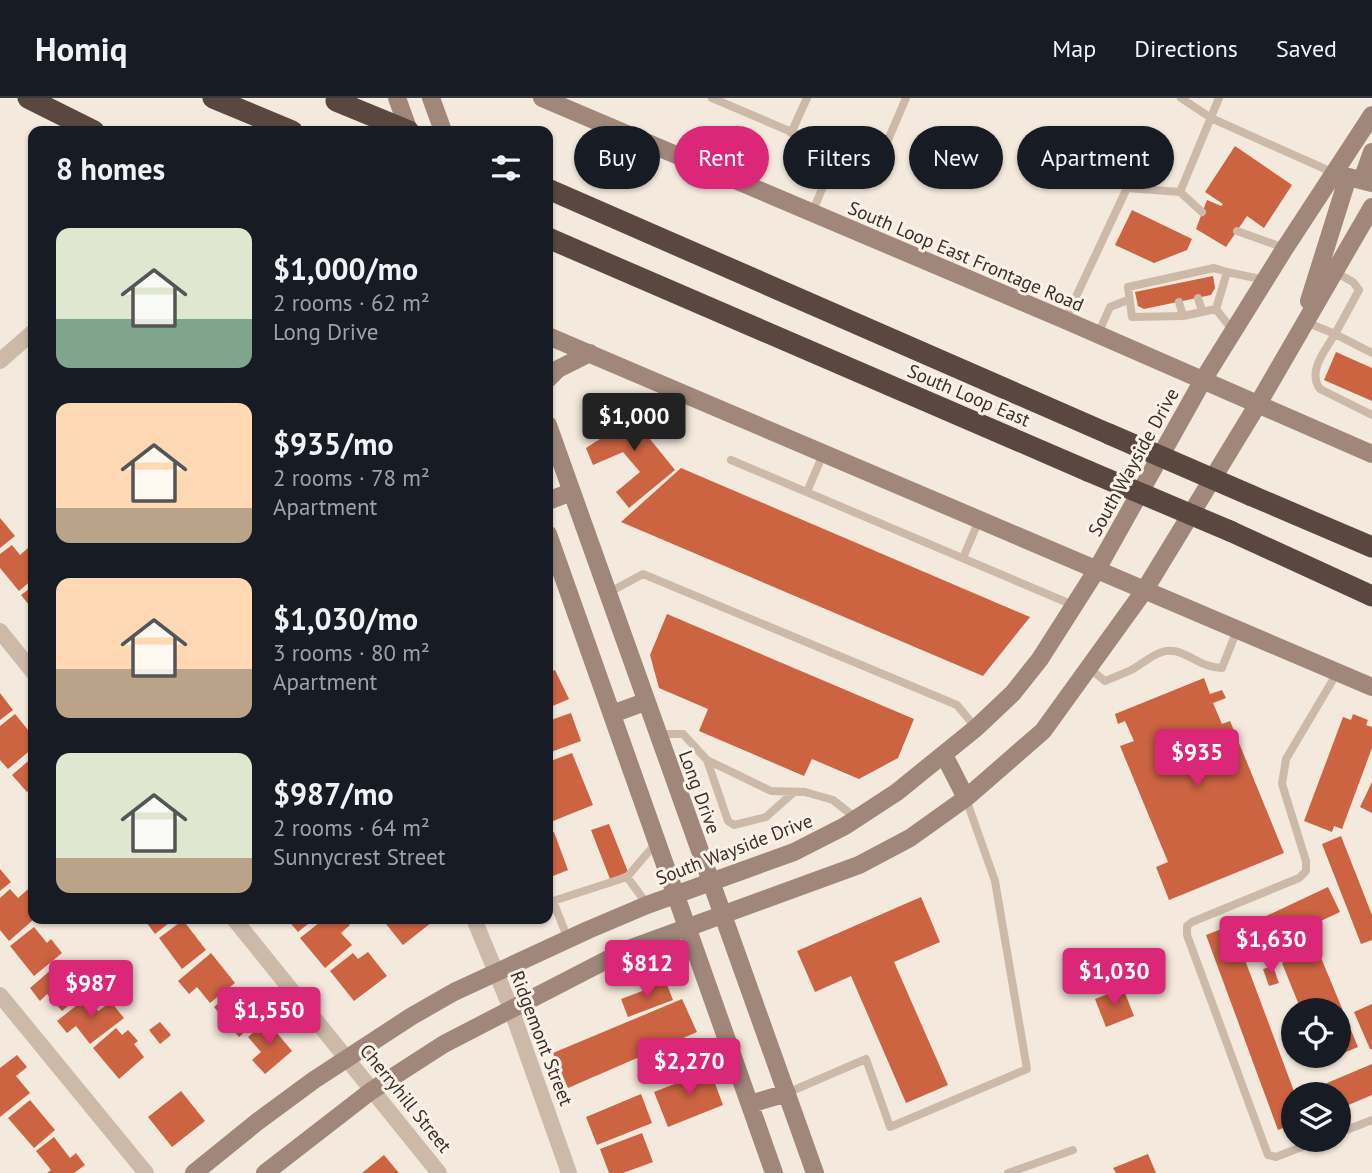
<!DOCTYPE html>
<meta charset="utf-8">
<style>
body{margin:0;font-family:"PT Sans",sans-serif;background:#242831;color:#f1f3f6;height:100vh;display:flex;flex-direction:column;font-size:26px;white-space:nowrap}
*{box-sizing:border-box;margin:0}
p{font-size:23px;color:#9ea1a6}
.icon{flex:none;width:38px;height:38px;fill:none;stroke:currentColor;stroke-width:2;stroke-linecap:round;stroke-linejoin:round}
.map{position:relative;flex:1;overflow:hidden}
.side{position:absolute;left:28px;top:28px;width:525px;height:798px;display:flex;flex-direction:column;background:#171b24;border-radius:14px;box-shadow:0 2px 5px #0004}
.side>*{flex:none}
.guide{position:absolute;left:574px;top:28px;width:665px;height:63px;display:flex;gap:14px}
.buttons{position:absolute;left:1281px;top:900px;display:grid;gap:14px}
.buttons a{display:grid;place-items:center;width:70px;height:70px;border-radius:50%;background:#171b24;box-shadow:0 2px 5px #0004;font-size:35px}
.price{position:absolute;translate:-50% -60px;padding:0 16px;border-radius:7px;background:#db2777;color:#fff;font-size:23px;line-height:46px;filter:drop-shadow(0 2px 4px #0008)}
.price::after{content:'';position:absolute;left:50%;top:42px;width:21px;height:16px;margin-left:-10px;background:inherit;clip-path:polygon(0 0,100% 0,50% 100%)}
.price.on{background:#222;color:#fff}
ul{padding:0;list-style:none}
li{display:flex;align-items:center;gap:21px;height:175px;padding:0 28px}
li span{display:grid;place-items:center;flex:none;width:196px;height:140px;border-radius:14px;color:#555}
li>.icon{margin-inline-start:auto}
span .icon{width:84px;height:84px;fill:#fffc;stroke-width:1}
li b{font-size:30px}
h2{display:flex;justify-content:space-between;align-items:center;height:84px;padding:0 28px;font-size:30px}
.pill{padding:0 24px;border-radius:32px;background:#171b24;box-shadow:0 2px 5px #0004;font-size:24px;line-height:63px}
.pill.on{background:#db2777;color:#fff}
header{display:flex;align-items:center;gap:42px;box-sizing:border-box;height:98px;padding:0 35px;background:#171b24;border-bottom:2px solid #363941}
header strong{font-size:33px}
nav{display:flex;gap:38px;margin-inline-start:auto;font-size:24px}
.map>svg:first-child{display:block}
.building{fill:#cc6442}
.lines{fill:none;stroke-linecap:round;stroke-linejoin:round}
.lane{stroke:#ccb9a8;stroke-width:8}
.street{stroke:#ccb9a8;stroke-width:16}
.secondary{stroke:#a08779;stroke-width:18}
.highway{stroke:#5a473f;stroke-width:21}
.highway-bridge{stroke:#5a473f;stroke-width:21}
.labels{text-anchor:middle;dominant-baseline:central;stroke-width:6;stroke-linejoin:round;paint-order:stroke}
.street-label{font-size:19px;fill:#392e28;stroke:#fbf3e9}
</style>
<header>
<strong>Homiq</strong>
<nav><a>Map</a><a>Directions</a><a>Saved</a></nav>
</header>
<div class="map">
<svg width="1372" height="1075" viewBox="0 0 1372 1075">
<rect width="100%" height="100%" fill="#f3e9dc"/>
<path class="building" d="M1235,48L1292,87L1264,130L1247,118L1226,149L1196,131L1207,102L1221,108L1223,106L1205,94Z
M1132,112L1192,141L1187,152L1154,165L1115,147Z
M1213,178L1215,190L1211,197L1144,211L1138,208L1135,194Z
M1336,254L1372,270V303L1324,282Z
M634,299L652,307L641,330L675,372L629,410L616,394L640,374L623,354L593,367L586,350L620,328Z
M681,370L1030,519L983,578L621,424Z
M0,420L15,438L0,450Z
M12,447L20,457L28,450L33,456V481L19,493L0,470V456Z
M33,488V512L21,497Z
M667,516L914,621L898,660L859,681L812,661L804,678L699,633L708,611L659,590L650,557Z
M555,572L569,601L548,610V575Z
M1204,580L1210,596L1222,592L1226,600L1213,605L1222,626L1230,623L1284,755L1169,802L1156,769L1168,764L1120,648L1134,643L1125,623L1118,626L1115,616Z
M0,595L13,612L0,622Z
M571,615L581,643L548,655V623Z
M15,616L33,638V650L8,671L0,662V628Z
M1353,616L1368,622L1366,627L1372,629V650L1342,731L1334,728L1332,734L1304,723L1343,619L1351,622Z
M572,655L593,707L548,725V664Z
M33,659V688L27,694L12,677Z
M1372,684V715L1360,709Z
M609,726L628,774L610,781L591,732Z
M554,734L568,772L548,780V737Z
M1341,738L1372,817V842L1361,846L1322,746Z
M0,771L11,784L0,793Z
M33,787V822L9,843L0,832V800L10,791L18,800Z
M1328,789L1340,814L1259,852L1247,827Z
M921,799L940,844L894,864L948,987L906,1005L851,878L815,894L797,853Z
M134,821H174L155,836L144,821L138,826Z
M287,821H314L298,834Z
M324,821H345L350,827L341,835L352,847L325,870L300,840Z
M382,821H436L403,847Z
M183,822L206,852L182,871L159,840Z
M1232,827L1295,996L1293,1026L1278,1032L1206,837Z
M34,829L47,845L51,841L62,855L34,878L10,848Z
M1317,850L1358,949L1339,957V912H1301L1282,865Z
M368,854L387,878L354,903L330,873L353,855L358,861Z
M211,855L235,885L210,905L197,889L189,896L178,883Z
M60,864L85,894L62,913L47,896L40,903L30,890Z
M1273,868L1279,885L1269,888L1263,871Z
M666,884L673,902L628,919L621,901Z
M238,890L262,919L239,939L214,909Z
M1123,890L1134,918L1106,929L1095,901Z
M87,899L98,913L111,904L124,920L90,946L76,928L67,935L57,923Z
M682,901L697,934L568,990L553,955Z
M1372,906V951H1370L1354,914Z
M267,923L292,953L265,976L252,962L261,954L248,939Z
M160,924L171,937L160,946L149,932Z
M116,930L122,937L128,932L138,943L134,946L144,959L119,981L93,950Z
M17,957L27,969L16,978L30,995L0,1019V970Z
M1372,966V997L1339,1011V996H1301Z
M710,972L723,1007L668,1029L654,994Z
M181,993L205,1023L172,1049L148,1019Z
M641,996L652,1025L597,1047L586,1019Z
M30,1002L55,1032L34,1050L8,1020Z
M642,1035L653,1064L623,1075H609L600,1051Z
M54,1039L70,1060L76,1055L85,1067L74,1075H47L51,1072L36,1053Z
M1148,1056L1156,1075H1116L1113,1070Z
M384,1057L399,1075H362Z"/>
<g class="lines">
<path class="lane" d="M712,0L876,70L906,0
M1181,0L1211,20L1334,75
M791,35L807,0
M1180,94L1219,0
M812,115L837,55
M1237,133L1285,150
M1227,174L1214,170L1128,189L1132,219L1183,218L1216,211L1227,174L1265,182
M1335,174L1353,184L1359,192L1335,236L1372,255
M1198,200L1202,213
M1179,204L1183,218
M1216,211L1233,233
M1065,222L1127,90L1180,94L1202,114
M1306,224L1335,236C1325,253 1307,273 1320,291L1372,317
M1098,236L1110,209L1128,202
M731,362L1073,507
M807,394L823,356
M963,460L979,422
M608,495L643,476L957,607L976,630
M1089,570L1105,583C1114,579 1123,576 1131,572C1148,563 1160,547 1181,555C1196,561 1206,570 1222,570L1237,532
M658,636H683L707,662L771,693L805,694L833,702L857,721
M707,662L728,723L734,727L766,719L794,694
M627,779L657,744
M553,803L627,779L647,806
M548,804L553,803L568,841
M787,995L866,961L890,1029L1027,971L995,783L966,701
M1339,1035L1372,1022
M1322,1041L1276,1059L1268,1057L1187,837V828L1192,824L1299,780L1306,773V763L1282,686L1286,661L1337,575
M1008,1075L1073,1052"/>
<path class="street" d="M0,263L33,234
M0,533L33,574
M234,821L439,1075
M474,821L511,911L569,1075
M0,897L146,1075"/>
<path class="secondary" d="M397,0L409,33
M431,0L443,33
M542,0L1065,222L1372,356
M1337,76L1372,85
M1362,82L1372,54
M1309,203L1348,79
M548,238L1372,589
M548,281L558,271L590,255
M548,327L815,1075
M548,403L571,394
M548,436L774,1075
M612,616L645,604
M944,657L966,700
M750,1006L787,995
M194,1075L257,1024L314,982L412,918L454,894L588,832L647,807L794,754L845,728L897,694L976,630L1013,595L1040,561L1096,473L1203,282L1285,150L1372,17
M265,1075L371,993L444,946L626,852L859,767L910,740L966,700L1043,633L1144,493L1258,306L1372,109"/>
<path class="highway" d="M28,0L94,33
M213,0L292,33
M548,91L1109,336
M548,140L1088,373
M1250,397L1372,449
M1230,433L1372,498"/>
<path class="highway-bridge" d="M336,3L409,33
M1109,336L1250,397
M1088,373L1230,433"/>
</g>
<g class="labels">
<g class="street-label">
<text transform="translate(966 158) rotate(23)">South Loop East Frontage Road</text>
<text transform="translate(969 297) rotate(23)">South Loop East</text>
<text transform="translate(1133 364) rotate(-61)">South Wayside Drive</text>
<text transform="translate(700 694) rotate(70)">Long Drive</text>
<text transform="translate(734 751) rotate(-21)">South Wayside Drive</text>
<text transform="translate(542 940) rotate(69)">Ridgemont Street</text>
<text transform="translate(406 1000) rotate(51)">Cherryhill Street</text>
</g>
</g>
</svg>
<div class="buttons">
<a><svg class="icon" aria-label="locate" viewBox="0 0 24 24"><circle cx="12" cy="12" r="6"/><path d="M12 2v4M12 18v4M2 12h4M18 12h4"/></svg></a>
<a><svg class="icon" aria-label="layers" viewBox="0 0 24 24"><path d="M12 4l9 5-9 5-9-5zM3 14l9 5 9-5"/></svg></a>
</div>
<b class="price on" style="left:634px;top:355px">$1,000</b>
<b class="price" style="left:1197px;top:691px">$935</b>
<b class="price" style="left:1271px;top:878px">$1,630</b>
<b class="price" style="left:647px;top:902px">$812</b>
<b class="price" style="left:1114px;top:910px">$1,030</b>
<b class="price" style="left:91px;top:922px">$987</b>
<b class="price" style="left:269px;top:949px">$1,550</b>
<b class="price" style="left:689px;top:1000px">$2,270</b>
<div class="guide">
<a class="pill">Buy</a>
<a class="pill on">Rent</a>
<a class="pill">Filters</a>
<a class="pill">New</a>
<a class="pill">Apartment</a>
</div>
<section class="side">
<h2>8 homes<svg class="icon" aria-label="filters" viewBox="0 0 24 24"><path d="M4 7h16M4 17h16"/><circle cx="9" cy="7" r="2"/><circle cx="15" cy="17" r="2"/></svg></h2>
<ul>
<li><span style="background:linear-gradient(#dfe7d0 65%,#7fa58c 0)"><svg class="icon" aria-label="home" viewBox="0 0 24 24"><path d="M3 11l9-7 9 7M6 9v11h12V9"/></svg></span><div><b>$1,000/mo</b><p>2 rooms · 62 m²</p><p>Long Drive</p></div></li>
<li><span style="background:linear-gradient(#ffd9b3 75%,#b9a48a 0)"><svg class="icon" aria-label="home" viewBox="0 0 24 24"><path d="M3 11l9-7 9 7M6 9v11h12V9"/></svg></span><div><b>$935/mo</b><p>2 rooms · 78 m²</p><p>Apartment</p></div></li>
<li><span style="background:linear-gradient(#ffd9b3 65%,#b9a48a 0)"><svg class="icon" aria-label="home" viewBox="0 0 24 24"><path d="M3 11l9-7 9 7M6 9v11h12V9"/></svg></span><div><b>$1,030/mo</b><p>3 rooms · 80 m²</p><p>Apartment</p></div></li>
<li><span style="background:linear-gradient(#dfe7d0 75%,#b9a48a 0)"><svg class="icon" aria-label="home" viewBox="0 0 24 24"><path d="M3 11l9-7 9 7M6 9v11h12V9"/></svg></span><div><b>$987/mo</b><p>2 rooms · 64 m²</p><p>Sunnycrest Street</p></div></li>
</ul>
</section>
</div>
